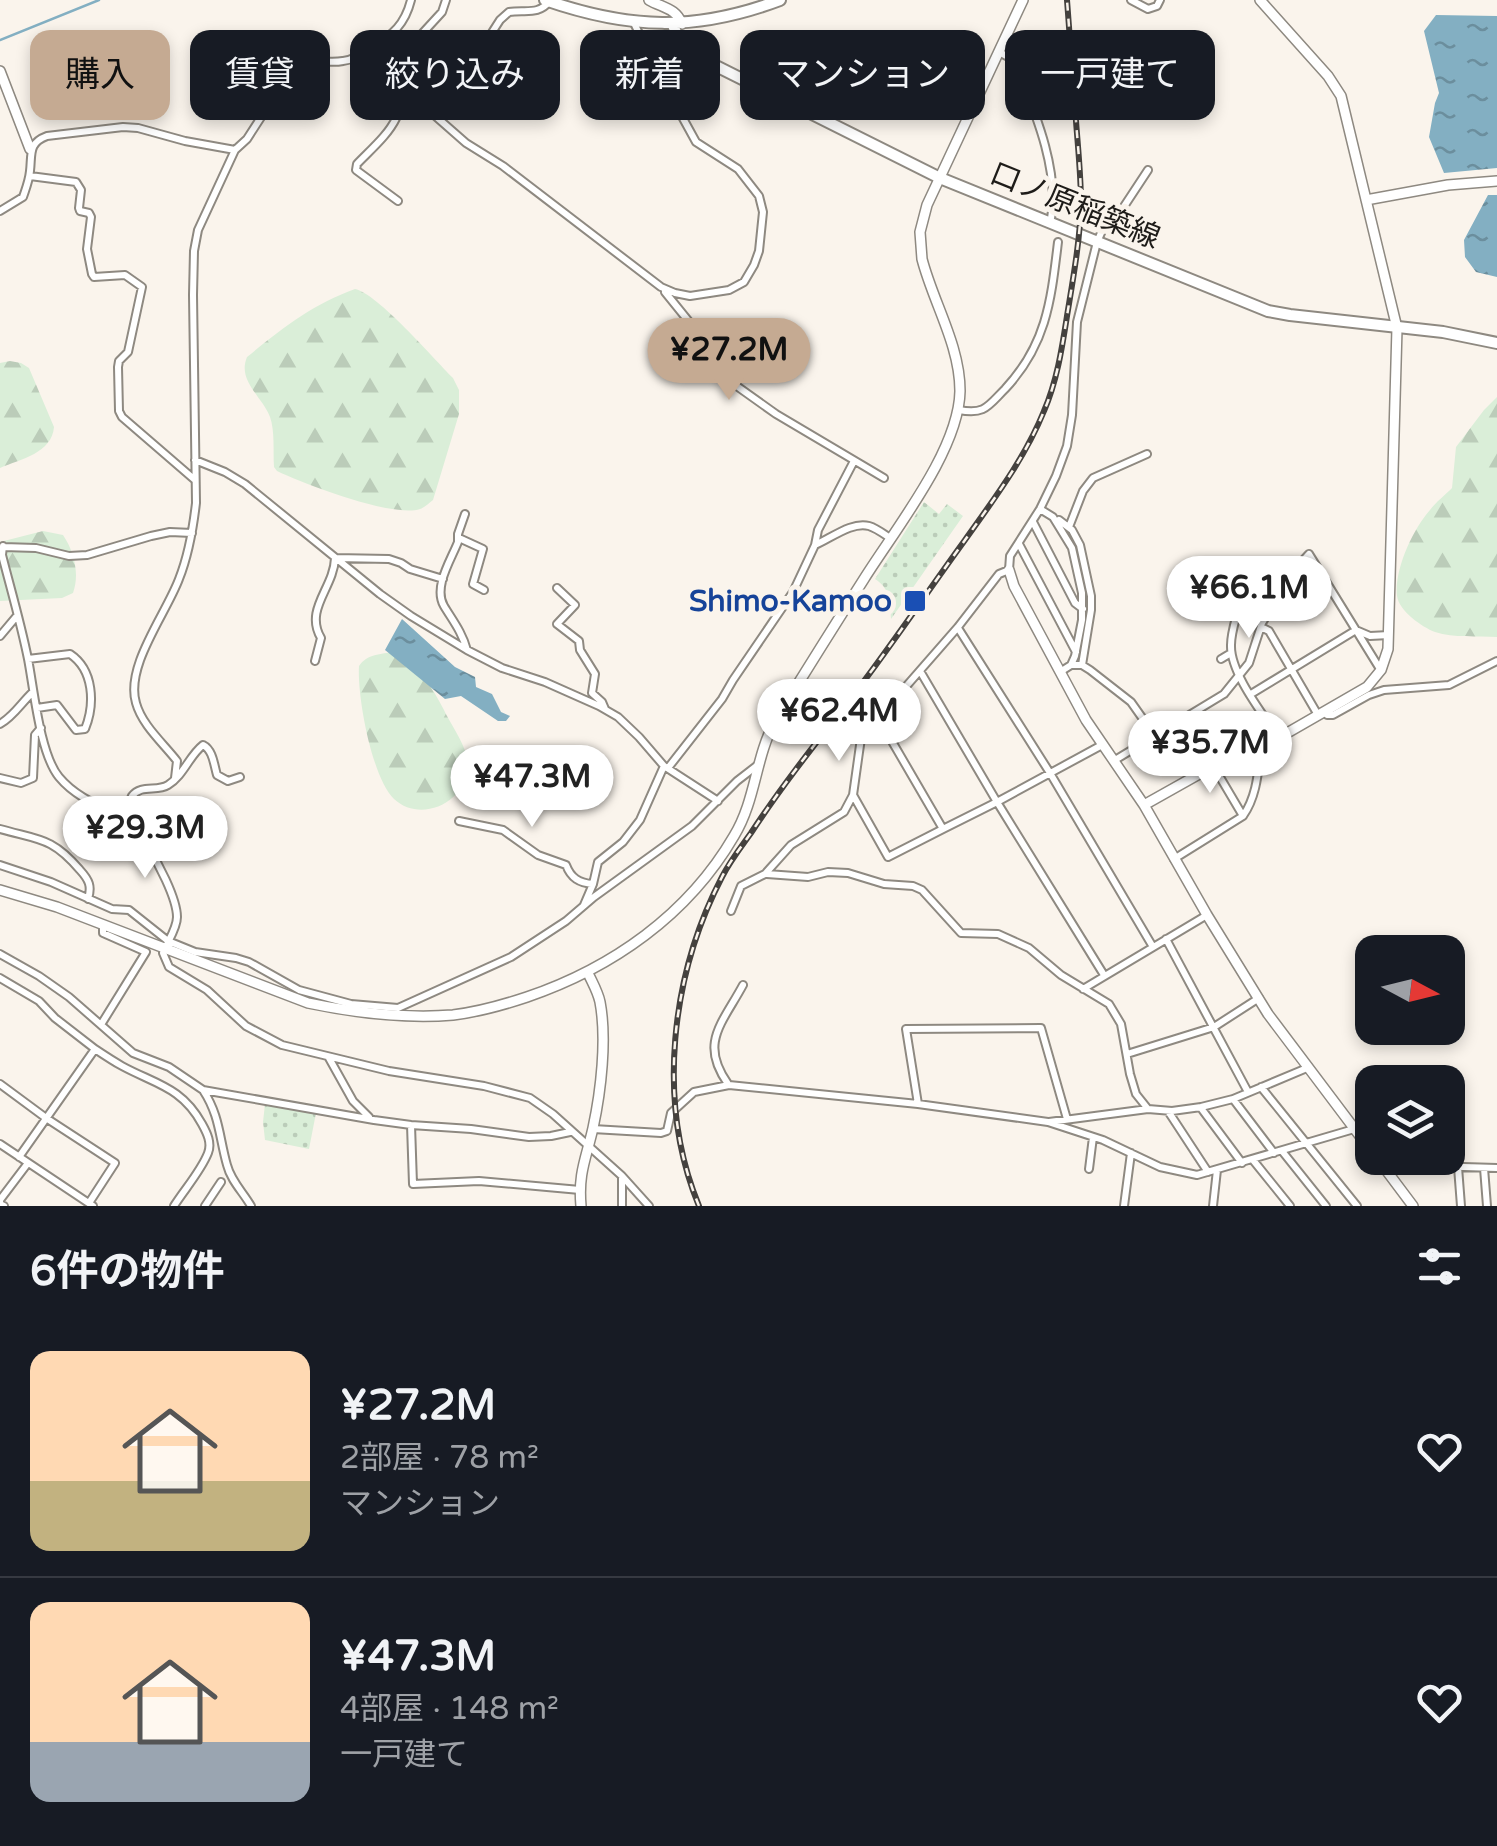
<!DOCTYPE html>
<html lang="ja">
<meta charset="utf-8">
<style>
body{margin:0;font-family:"Varela Round","Noto Sans JP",sans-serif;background:#20242c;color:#f1f3f6;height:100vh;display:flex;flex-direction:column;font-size:38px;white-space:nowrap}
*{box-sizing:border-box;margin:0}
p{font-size:32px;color:#9ea1a6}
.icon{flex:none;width:55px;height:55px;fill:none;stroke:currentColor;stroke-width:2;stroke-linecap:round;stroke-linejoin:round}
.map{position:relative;height:1206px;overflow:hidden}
.sheet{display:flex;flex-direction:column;background:#171b24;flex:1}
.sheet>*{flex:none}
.guide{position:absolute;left:30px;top:30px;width:1438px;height:90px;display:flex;gap:20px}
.needle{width:65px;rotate:97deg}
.fabs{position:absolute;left:1355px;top:935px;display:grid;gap:20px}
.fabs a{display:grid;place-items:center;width:110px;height:110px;border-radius:20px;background:#171b24;box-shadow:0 5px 15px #0003;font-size:50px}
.price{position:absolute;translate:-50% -85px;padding:0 22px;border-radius:35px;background:#fff;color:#222;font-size:32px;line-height:65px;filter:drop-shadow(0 2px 5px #0008)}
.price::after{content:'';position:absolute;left:50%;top:60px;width:30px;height:22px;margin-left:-15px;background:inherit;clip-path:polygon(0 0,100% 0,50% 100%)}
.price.active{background:#c5aa92;color:#111}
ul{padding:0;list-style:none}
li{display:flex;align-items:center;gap:30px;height:250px;padding:0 30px}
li+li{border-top:2px solid #363941}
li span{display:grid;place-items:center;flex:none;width:280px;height:200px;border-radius:20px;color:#555}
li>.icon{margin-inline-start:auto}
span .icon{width:120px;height:120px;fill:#fffc;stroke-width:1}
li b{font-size:42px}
h2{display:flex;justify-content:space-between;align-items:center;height:120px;padding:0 30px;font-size:42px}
.tag{padding:0 35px;border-radius:20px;background:#171b24;box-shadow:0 5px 15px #0003;font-size:35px;line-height:90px}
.tag.active{background:#c5aa92;color:#111}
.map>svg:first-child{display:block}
.forest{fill:url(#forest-firs)}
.park{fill:url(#park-dots)}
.water{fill:url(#water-ripples)}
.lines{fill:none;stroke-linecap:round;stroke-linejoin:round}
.stream{stroke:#83afc2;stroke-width:2.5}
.minor-casing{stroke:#8e8981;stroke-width:10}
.tertiary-casing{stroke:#8e8981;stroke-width:12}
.secondary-casing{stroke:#8e8981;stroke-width:14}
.minor{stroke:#fff;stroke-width:6}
.tertiary{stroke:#fff;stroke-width:9}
.secondary{stroke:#fff;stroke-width:10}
.rail-casing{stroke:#44413e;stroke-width:6}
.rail{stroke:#faf4ec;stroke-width:2.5;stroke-dasharray:8;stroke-linecap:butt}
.transit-dot{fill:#1a4fb4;stroke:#faf4ec;stroke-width:4}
.labels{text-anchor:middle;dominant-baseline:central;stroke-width:10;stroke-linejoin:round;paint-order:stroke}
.street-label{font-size:30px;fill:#1e1c19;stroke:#faf4ec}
.transit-label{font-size:30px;font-weight:bold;fill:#164399;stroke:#faf4ec;text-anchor:end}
</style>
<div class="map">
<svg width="1497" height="1206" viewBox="0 0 1497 1206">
<defs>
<pattern id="forest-firs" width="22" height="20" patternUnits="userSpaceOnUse" patternTransform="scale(2.5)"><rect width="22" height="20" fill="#daeed8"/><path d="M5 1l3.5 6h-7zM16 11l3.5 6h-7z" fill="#bbccb9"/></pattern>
<pattern id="park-dots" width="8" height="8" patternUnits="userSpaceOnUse" patternTransform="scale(2.5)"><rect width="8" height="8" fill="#daeed8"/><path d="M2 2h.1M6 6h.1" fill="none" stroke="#bbccb9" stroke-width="1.8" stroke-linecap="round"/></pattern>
<pattern id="water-ripples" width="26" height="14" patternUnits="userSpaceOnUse" patternTransform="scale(2.5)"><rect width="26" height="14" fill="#83afc2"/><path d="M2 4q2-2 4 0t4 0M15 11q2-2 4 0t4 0" fill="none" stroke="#6b8e9d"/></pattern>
</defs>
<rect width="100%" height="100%" fill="#faf4ec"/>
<path class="forest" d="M355,289C377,293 434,359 453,378L459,390V414L433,500C429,503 424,508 420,509C393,518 304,484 277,471L274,467C273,451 275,431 270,417C262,396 237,381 247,357C281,329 313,304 355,289Z
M10,361L21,363L29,368L54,427C52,453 21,459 0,468V363Z
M1497,397V637C1477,636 1454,638 1435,632C1422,627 1399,611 1397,596C1394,570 1413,529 1430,510C1436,502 1445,495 1452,488L1456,447L1484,410Z
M43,531L63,535C74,551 80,574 73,593L62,598L0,601V542Z
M394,652C399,654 405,655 409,658C421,668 440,701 447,716C455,731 468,749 468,766C467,802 421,824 394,799C372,778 357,696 359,666C367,654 381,654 394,652Z"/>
<path class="park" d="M924,502L939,514L947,504L963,516L891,619C890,603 890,588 875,579Z
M265,1104L316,1113L309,1149L265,1140L263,1122Z"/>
<path class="water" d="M1436,15L1497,16V168L1444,173L1429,137L1435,103L1439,93L1424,31Z
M1488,195H1497V277L1476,272L1465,257L1464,240Z
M402,619L455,667L475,677L476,687L492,694L501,712L510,716L506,721H498L461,696L445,699L385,650Z"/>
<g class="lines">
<path class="stream" d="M0,40L99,0"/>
<defs>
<path id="minor" d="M1131,0L1148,9L1157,6L1160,0
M999,52L1014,60C1033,107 1062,173 1050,223
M448,84L484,45L500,20L509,12C525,9 538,16 550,1
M400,85L466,143L503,166L661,287L675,293L690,296L729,290L744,282L754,265L759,251L763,212L759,196L738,169L696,142L657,71L634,23
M30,176L76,182L81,190L79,208L80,211L89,213L91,217L87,249L92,274L94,277L125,275L142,287L128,352L119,361L118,367L119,411L122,417L195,480
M398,201L356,170L357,164C382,138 416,113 393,74L408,49L442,12L446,0
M0,211L23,197C26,188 29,181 30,171C32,154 28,143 47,136L123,127L138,128L185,141L235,150
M665,292L703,339L710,367L776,414L884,478
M959,410C985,415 988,406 1005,389C1047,344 1051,300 1058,242
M195,460L225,472L245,484L380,594L411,616L467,650L502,668L545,682L599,706L618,717L639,737L664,766L718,801
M1040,509L1053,517L1072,548L1082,593V620L1075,656L1071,665L1060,672
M465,514L458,534V542C451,560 433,587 444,606C453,621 462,632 467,650
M1059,520L1072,530L1080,545L1091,596V610L1082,665
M1033,522L1075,603L1083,609
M1069,527L1083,491L1093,478L1147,454
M459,538L483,549L473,584L484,590
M1019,544L1076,652
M815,545C830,539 852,521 869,526C876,528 884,534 890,538
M3,546L2,555C11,590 21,624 28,659C34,690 40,754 59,777C78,800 106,808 131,821
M3,547L36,548L69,556L87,555L151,536L170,532L192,533
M557,588L575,605L557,624L579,641L580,650L595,674L592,693L602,702L605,709
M1239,606C1236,619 1231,632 1231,645C1230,673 1263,714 1278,737
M1261,627L1269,631L1318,715
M958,628L1050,773L1153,947
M0,636L16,617
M28,659L70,654C94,670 95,704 85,729L76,730L57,705L37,708
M1221,659L1231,653
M315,661L321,638C304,609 334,588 335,558L389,559L401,563L410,569L443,579
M1071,665H1082L1090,670L1131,702L1143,719L1151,739
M920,671L997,802L1104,975
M1251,694L1356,630L1370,636L1389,635
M1324,712L1327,715H1333L1369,695L1384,690L1449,685L1497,661
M879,719L943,829L997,802L1102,745
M0,724C14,716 21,703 33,692
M1115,760L1224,694L1249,663L1262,623L1298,566L1309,554L1380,669
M668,768L722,699L733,680L793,592L815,545L818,530L854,461
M240,777L228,781L217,775C214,765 213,750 203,745C189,756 184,775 168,785C157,792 141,784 132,796C130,800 128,807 128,811C129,823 141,835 147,845C157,861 177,898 177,917C177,929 167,942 163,953L169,967L207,990L246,1026L282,1045L389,1071L484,1086L530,1098L553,1114L622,1176L649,1206
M0,778L21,783L33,778L35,735L41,728
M175,778L177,761C163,743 142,725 136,703C125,666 166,614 179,579C189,554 193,529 196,503L193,295L194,251L198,230L235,150L247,139L296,63C312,58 327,64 343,61C354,60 363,53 372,47C393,35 405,24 411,0
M853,795L888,857L943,829
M1243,816C1257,796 1258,772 1261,748
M459,821L503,830L538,855L566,865C571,878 579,883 593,884
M0,829C39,840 52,837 80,870C89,880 92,886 88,899
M1174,859L1243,816L1185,718
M0,865L51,882L112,909L129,910L168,941L195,952L236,958L249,962L299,990L351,1004L398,1008L511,957L566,921L594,897L692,826L737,781L759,764
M767,874L808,877L828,872L848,873L884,884L913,886L922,890L961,933L998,934L1029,948L1061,975L1109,1004L1121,1024L1130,1074L1136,1094L1148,1109
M584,905L593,884L598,862L623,842L640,820L664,766
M731,911L741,886L765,874L791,845L844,812L853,795L861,738L958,627L999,574L1009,570L1010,556L1040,509L1056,476L1067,446L1072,415L1077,322L1097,242L1105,224L1123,208L1148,170
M1166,939L1248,1092
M0,954L39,976L69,997L133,1053L169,1067L203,1090L374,1120L411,1125L471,1129L529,1137L551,1136L570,1132
M0,978L39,1001L55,1018L95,1049L19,1157
M1083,989L1207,915
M102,1023L146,952L103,933V925
M95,1049C104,1055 113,1061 122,1066C155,1084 182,1087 202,1124C207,1133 212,1143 208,1153C201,1171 184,1190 174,1206
M1127,1054L1214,1027L1259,998
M329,1058L353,1101L369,1117
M0,1084L46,1118L115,1163L89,1203
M728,1084C699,1043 722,1024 743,985
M1261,1087L1357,1206
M203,1090C220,1116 219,1137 227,1165C231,1181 243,1192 251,1206
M1233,1099L1274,1153
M918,1104L906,1029L1041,1028L1067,1119
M1201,1108L1242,1163
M1168,1111L1208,1172
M1049,1122L1148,1109L1172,1111L1201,1107L1233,1099L1307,1068
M411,1125L413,1184L479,1181L580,1190
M593,1129L661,1133L667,1131L671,1113L694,1092L729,1085L918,1104L1048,1122L1103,1140L1160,1167L1197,1175L1354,1129
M0,1144L93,1206
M1282,1151L1326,1206
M1253,1160L1290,1206
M1458,1167L1461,1206
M1484,1168L1487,1206
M1089,1169L1093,1137
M1386,1170L1430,1166L1497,1168
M622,1178V1206
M4,1206L0,1204V1200L28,1163
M205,1206L221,1182
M1124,1206L1131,1153
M1213,1206L1217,1170"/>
<path id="tertiary" d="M649,0C663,8 676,8 682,24
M0,71L30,149
M1366,200L1448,185L1497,181
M1009,570L1014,586L1086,720L1144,805L1207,915L1268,1014L1372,1152
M1144,805L1233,755L1261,748L1367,687L1381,670L1388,649L1397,328L1341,96L1328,76L1260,0
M0,890L57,907L308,1003C356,1013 403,1019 453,1015C478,1012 503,1005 527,997C612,968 688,915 734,836C756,800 755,758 775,721C804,674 834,626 864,579C896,528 959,450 960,391C960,345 933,302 922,259L920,232L927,205L1023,0
M1377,1158L1413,1206
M581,1206C578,1173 586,1159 593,1128C601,1091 607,1039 600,1002C598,992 592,982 588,973"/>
<path id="secondary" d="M545,0C629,29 695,32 780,0
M672,23L681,44L690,53L940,178L1268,311L1290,315L1443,332L1497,343"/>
</defs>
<use href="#minor" class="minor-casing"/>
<use href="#tertiary" class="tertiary-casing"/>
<use href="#secondary" class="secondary-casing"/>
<use href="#minor" class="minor"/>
<use href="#tertiary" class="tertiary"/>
<use href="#secondary" class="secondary"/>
<defs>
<path id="rail" d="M699,1206C656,1102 671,975 722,877C730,861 741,847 751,833C783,784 819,739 855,693C893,643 928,591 965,540C994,499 1025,458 1044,411C1057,381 1062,348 1067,316C1073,279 1080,241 1081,204C1081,176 1078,148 1076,121C1073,80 1070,40 1067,0"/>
</defs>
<use href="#rail" class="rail-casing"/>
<use href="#rail" class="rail"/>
</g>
<rect class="transit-dot" x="903" y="589" width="24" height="24" rx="5"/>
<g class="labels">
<g class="street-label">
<text transform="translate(1075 206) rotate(22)">口ノ原稲築線</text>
</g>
<g class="transit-label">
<text x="892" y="601">Shimo-Kamoo</text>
</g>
</g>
</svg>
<div class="fabs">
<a><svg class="needle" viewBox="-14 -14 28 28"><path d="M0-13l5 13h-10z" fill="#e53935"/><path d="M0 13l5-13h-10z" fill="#9ea1a6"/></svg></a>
<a><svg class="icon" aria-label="layers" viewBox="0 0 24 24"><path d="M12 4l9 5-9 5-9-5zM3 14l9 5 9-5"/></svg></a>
</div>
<b class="price active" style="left:729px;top:403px">¥27.2M</b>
<b class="price" style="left:1249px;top:641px">¥66.1M</b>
<b class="price" style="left:839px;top:764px">¥62.4M</b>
<b class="price" style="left:1210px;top:796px">¥35.7M</b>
<b class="price" style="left:532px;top:830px">¥47.3M</b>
<b class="price" style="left:145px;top:881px">¥29.3M</b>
<div class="guide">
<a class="tag active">購入</a>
<a class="tag">賃貸</a>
<a class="tag">絞り込み</a>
<a class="tag">新着</a>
<a class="tag">マンション</a>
<a class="tag">一戸建て</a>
</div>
</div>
<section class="sheet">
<h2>6件の物件<svg class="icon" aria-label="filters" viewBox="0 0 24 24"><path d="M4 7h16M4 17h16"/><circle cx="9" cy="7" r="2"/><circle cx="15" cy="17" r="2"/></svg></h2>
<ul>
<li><span style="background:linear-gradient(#ffd9b3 65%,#c2b280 0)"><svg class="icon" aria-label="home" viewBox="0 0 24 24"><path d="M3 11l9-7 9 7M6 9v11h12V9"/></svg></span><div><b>¥27.2M</b><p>2部屋 · 78 m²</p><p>マンション</p></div><svg class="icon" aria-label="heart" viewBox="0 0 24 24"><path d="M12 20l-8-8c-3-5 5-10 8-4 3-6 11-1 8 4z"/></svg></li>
<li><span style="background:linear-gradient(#ffd9b3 70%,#9aa5b1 0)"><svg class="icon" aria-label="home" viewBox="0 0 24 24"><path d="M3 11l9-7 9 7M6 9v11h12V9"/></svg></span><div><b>¥47.3M</b><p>4部屋 · 148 m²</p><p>一戸建て</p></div><svg class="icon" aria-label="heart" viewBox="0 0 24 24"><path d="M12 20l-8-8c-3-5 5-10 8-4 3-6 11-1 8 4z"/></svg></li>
</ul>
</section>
